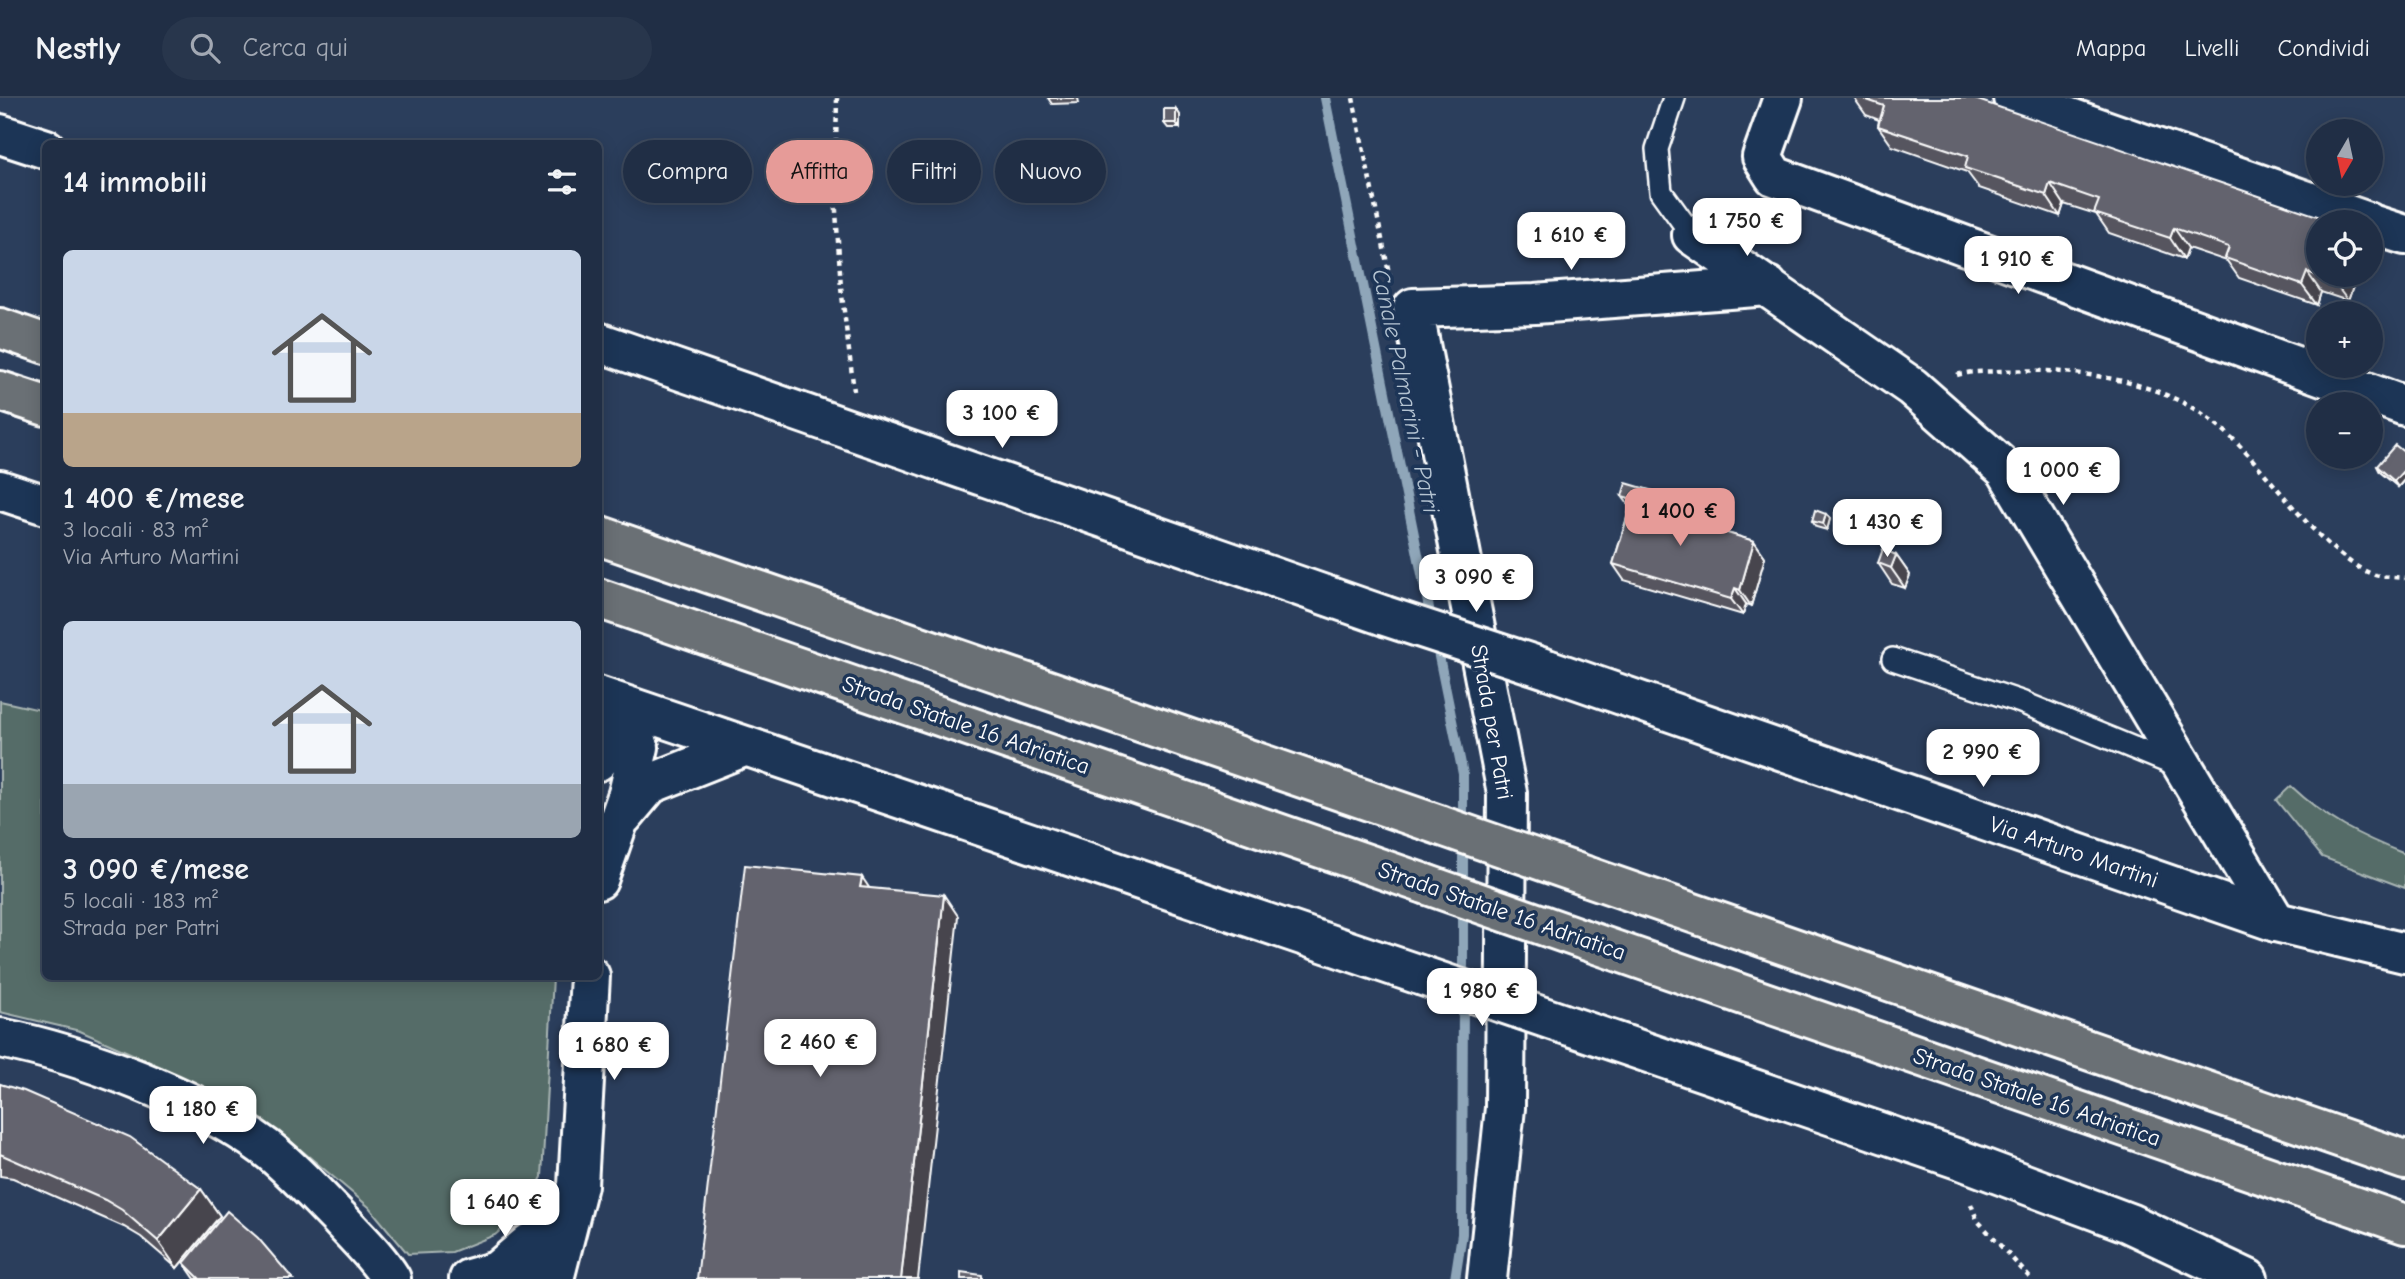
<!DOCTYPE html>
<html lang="it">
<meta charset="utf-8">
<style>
body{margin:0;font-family:"Comic Neue",sans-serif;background:#28364c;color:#f1f3f6;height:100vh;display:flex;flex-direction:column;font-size:26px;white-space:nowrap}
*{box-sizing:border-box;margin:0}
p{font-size:23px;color:#a2a8b3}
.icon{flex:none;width:38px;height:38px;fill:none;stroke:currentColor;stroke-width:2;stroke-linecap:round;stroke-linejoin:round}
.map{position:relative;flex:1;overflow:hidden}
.drawer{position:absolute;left:42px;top:42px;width:560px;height:840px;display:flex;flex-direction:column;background:#202e45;border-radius:10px;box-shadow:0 4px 18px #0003,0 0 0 2px #3d4a5e}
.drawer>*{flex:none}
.top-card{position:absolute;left:623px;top:42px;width:665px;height:63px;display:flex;gap:14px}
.needle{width:46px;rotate:189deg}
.fabs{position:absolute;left:2306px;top:21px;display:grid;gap:14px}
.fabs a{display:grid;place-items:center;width:77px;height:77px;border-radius:50%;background:#202e45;box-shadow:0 4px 18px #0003,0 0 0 2px #3d4a5e;font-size:35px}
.price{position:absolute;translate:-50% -60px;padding:0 16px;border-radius:14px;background:#fff;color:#222;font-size:23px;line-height:46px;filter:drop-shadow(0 2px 4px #0008)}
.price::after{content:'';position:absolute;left:50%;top:42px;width:21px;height:16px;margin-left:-10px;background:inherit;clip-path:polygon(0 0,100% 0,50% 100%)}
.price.on{background:#e69b98;color:#111}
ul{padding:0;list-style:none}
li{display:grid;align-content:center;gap:14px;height:371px;padding:0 21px}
li span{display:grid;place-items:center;height:217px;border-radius:10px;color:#555}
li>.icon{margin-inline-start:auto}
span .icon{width:126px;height:126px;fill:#fffc;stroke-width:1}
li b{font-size:30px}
h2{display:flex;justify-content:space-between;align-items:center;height:84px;padding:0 21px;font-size:30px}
.tag{padding:0 24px;border-radius:32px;background:#202e45;box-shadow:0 4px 18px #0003,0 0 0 2px #3d4a5e;font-size:24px;line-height:63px}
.tag.on{background:#e69b98;color:#111}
header{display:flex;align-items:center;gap:42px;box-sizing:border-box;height:98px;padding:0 35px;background:#202e45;border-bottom:2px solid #3d4a5e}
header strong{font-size:33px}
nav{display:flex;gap:38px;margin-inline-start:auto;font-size:24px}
.search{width:490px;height:63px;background:#28364c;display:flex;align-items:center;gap:18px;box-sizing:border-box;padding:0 24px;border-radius:38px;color:#a2a8b3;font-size:26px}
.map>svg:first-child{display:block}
.green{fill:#556c68;stroke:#aab6b4;stroke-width:2}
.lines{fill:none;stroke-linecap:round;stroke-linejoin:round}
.stream{stroke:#8fa6b9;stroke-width:10}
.lane-casing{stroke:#fff;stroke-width:26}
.street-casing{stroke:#fff;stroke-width:44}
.secondary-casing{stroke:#fff;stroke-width:44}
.highway-casing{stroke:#fff;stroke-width:44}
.path{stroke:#fff;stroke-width:4.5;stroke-dasharray:5 5;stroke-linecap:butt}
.lane{stroke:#1d3557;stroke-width:21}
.street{stroke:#1d3557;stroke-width:38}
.secondary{stroke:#1d3557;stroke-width:38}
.highway{stroke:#6b7074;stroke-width:38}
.secondary-bridge-casing{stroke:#fff;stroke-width:44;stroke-linecap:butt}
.highway-bridge-casing{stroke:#fff;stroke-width:44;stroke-linecap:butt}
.secondary-bridge{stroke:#1d3557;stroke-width:38}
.highway-bridge{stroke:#6b7074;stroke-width:38}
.wall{fill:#56555f;stroke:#fff;stroke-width:2}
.shaded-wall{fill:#46454d;stroke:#fff;stroke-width:2}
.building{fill:#64636e;stroke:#fff;stroke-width:2}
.labels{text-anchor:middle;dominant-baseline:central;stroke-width:7;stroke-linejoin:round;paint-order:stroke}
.street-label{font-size:23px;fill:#fff;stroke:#1d3557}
.water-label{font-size:24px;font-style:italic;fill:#b4c3d1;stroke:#1d3557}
</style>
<header>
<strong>Nestly</strong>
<div class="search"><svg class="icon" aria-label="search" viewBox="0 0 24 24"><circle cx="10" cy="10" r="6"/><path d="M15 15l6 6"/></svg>Cerca qui</div>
<nav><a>Mappa</a><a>Livelli</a><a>Condividi</a></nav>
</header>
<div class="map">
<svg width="2405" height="1181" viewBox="0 0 2405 1181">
<rect width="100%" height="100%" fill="#2b3e5c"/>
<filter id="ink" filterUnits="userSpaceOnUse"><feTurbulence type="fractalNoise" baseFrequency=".0143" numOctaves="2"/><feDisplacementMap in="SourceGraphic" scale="14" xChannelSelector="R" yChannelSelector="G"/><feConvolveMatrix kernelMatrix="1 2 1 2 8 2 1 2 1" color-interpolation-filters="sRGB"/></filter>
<g filter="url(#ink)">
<path class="green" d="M0,603L45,613L46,878L553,879L542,1079L525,1112L495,1137L452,1154L408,1156L369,1109L287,1040L146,962L80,933L0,914Z
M2291,688C2327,722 2359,738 2405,756V790L2322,759L2276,702Z"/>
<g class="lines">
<path class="stream" d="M1325,0L1432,525
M1436,544L1463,676V792
M1463,883V808
M1455,1181L1462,1136L1463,899"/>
<defs>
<path id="lane" d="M1674,0L1657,51L1661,94L1692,137
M1893,561L2021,604L2180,669"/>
<path id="street" d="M1783,0L1762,59L1774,78L2405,308
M2013,0L2368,124
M2371,126L2405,137
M1692,137L1912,289L2006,372L2276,824
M1487,1181L1505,1010L1507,695L1413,210L1535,206L1768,188"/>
<path id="secondary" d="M0,36L46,51
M598,244L1385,518
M0,392L46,407
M1547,571L2276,824L2405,855
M598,598L1420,877
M598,663L627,608
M623,718L650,686L746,648
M598,782L628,696L639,649L627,608
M1564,926L1961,1062L2129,1125L2248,1181
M0,940C81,956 199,1000 266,1050C292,1070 316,1097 339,1120C357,1140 377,1158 391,1181
M469,1181L497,1173L530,1145
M515,1181L564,1106
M554,1181L578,1087L590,878"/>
<path id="highway" d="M0,230L46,246
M0,293L46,308
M598,437L1442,728
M598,500L1425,786
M1589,779L2405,1062
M1582,841L2405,1126"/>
</defs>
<use href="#lane" class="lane-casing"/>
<use href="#street" class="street-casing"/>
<use href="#secondary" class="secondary-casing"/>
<use href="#highway" class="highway-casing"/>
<path class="path" d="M837,0L835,98L841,189L854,293
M1353,0L1390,180
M1957,277C1971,273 1986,274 2000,273C2073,270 2163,280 2221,330C2265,366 2325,465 2379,478C2387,479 2396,479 2405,480
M1971,1106L1977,1122L2031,1181"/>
<use href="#lane" class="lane"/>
<use href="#street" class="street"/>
<use href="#secondary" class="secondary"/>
<use href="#highway" class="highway"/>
<defs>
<path id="secondary-bridge" d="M1385,518L1547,571
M1420,877L1564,926"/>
<path id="highway-bridge" d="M1442,728L1589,779
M1425,786L1582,841"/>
</defs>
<use href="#secondary-bridge" class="secondary-bridge-casing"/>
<use href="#highway-bridge" class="highway-bridge-casing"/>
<use href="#secondary-bridge" class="secondary-bridge"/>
<use href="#highway-bridge" class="highway-bridge"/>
</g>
<path class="wall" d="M1048,0H1078L1079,5L1052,6Z
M1854,0H1972L2319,177H2357L2348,203L2321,194L2317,207L2239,180L2227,163L2188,150L2184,161L2109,135L2096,116L2064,106L2060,118L1979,90L1967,74L1892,48L1878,28L1879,22L1866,17Z
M1176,11L1180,17V30H1168L1164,25Z
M2405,355V381L2398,389L2380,374L2377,368Z
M1622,398L1671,411L1669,418L1754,443L1765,459L1751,508L1746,506L1743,517L1624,482L1613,466L1630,409Z
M1826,416L1830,421L1827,432L1816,429L1812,423Z
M1896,457L1910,477L1905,490L1892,486L1878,465Z
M0,986L201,1091L220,1118L177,1170L141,1139L124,1129L13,1080L0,1078Z
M184,1165L293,1181H195Z"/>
<path class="shaded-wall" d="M1176,11L1180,17V30L1176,25Z
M2050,85L2064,106L2060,118L2046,97Z
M2174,130L2188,150L2184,161L2170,140Z
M2307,174L2321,194L2317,207L2302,187Z
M2335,177H2357L2348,203L2333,183Z
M2405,371V381L2398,389L2394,383Z
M1660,395L1671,411L1666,429L1654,413Z
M1826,416L1830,421L1827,432L1823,426Z
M1754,443L1765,459L1751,508L1740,492Z
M1896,457L1910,477L1905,490L1891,470Z
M1735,490L1746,506L1743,517L1731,501Z
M862,779L876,800L860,789Z
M944,797L958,818L918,1181H901Z
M201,1091L220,1118L177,1170L158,1143Z"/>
<path class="building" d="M1861,0H1972L2335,124H2319V177H2335L2333,183L2307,174L2302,187L2225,160L2229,149L2174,130L2170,140L2094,115L2099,102L2050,85L2046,97L1965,70L1968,58L1878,28L1884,8Z
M1164,11H1176V25H1164Z
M2395,347L2405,355V371L2394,383L2377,368Z
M1626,385L1660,395L1654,413L1754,443L1740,492L1735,490L1731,501L1613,466L1633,401L1622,398Z
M1815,412L1826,416L1823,426L1812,423Z
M1883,451L1896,457L1891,470L1878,465Z
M745,767L862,779L860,789L944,797L901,1181H697Z
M0,986L24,993L130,1039L201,1091L158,1143L122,1112L105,1102L0,1056Z
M227,1113L258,1140L293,1181H200L184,1165Z
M961,1174L982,1177V1181H961Z"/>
</g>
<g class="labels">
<g class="street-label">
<text transform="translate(1492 624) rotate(80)">Strada per Patri</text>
<text transform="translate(966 627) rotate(19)">Strada Statale 16 Adriatica</text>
<text transform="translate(2074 754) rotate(19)">Via Arturo Martini</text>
<text transform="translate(1502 813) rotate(19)">Strada Statale 16 Adriatica</text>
<text transform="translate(2037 999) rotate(19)">Strada Statale 16 Adriatica</text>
</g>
<g class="water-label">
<text transform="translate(1406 293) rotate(78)">Canale Palmarini - Patri</text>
</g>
</g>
</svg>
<div class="fabs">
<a><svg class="needle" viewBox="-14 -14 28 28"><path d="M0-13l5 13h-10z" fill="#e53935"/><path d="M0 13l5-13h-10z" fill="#a2a8b3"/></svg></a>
<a><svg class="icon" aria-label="locate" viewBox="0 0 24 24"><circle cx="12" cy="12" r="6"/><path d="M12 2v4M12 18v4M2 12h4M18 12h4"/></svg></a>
<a>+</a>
<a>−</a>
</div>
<b class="price" style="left:1747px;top:160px">1 750 €</b>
<b class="price" style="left:1571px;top:174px">1 610 €</b>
<b class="price" style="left:2018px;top:198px">1 910 €</b>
<b class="price" style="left:1002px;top:352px">3 100 €</b>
<b class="price" style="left:2063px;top:409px">1 000 €</b>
<b class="price on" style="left:1680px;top:450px">1 400 €</b>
<b class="price" style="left:1887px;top:461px">1 430 €</b>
<b class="price" style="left:1476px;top:516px">3 090 €</b>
<b class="price" style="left:1983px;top:691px">2 990 €</b>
<b class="price" style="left:1482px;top:930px">1 980 €</b>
<b class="price" style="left:820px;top:981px">2 460 €</b>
<b class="price" style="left:614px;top:984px">1 680 €</b>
<b class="price" style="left:203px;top:1048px">1 180 €</b>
<b class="price" style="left:505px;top:1141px">1 640 €</b>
<div class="top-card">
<a class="tag">Compra</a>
<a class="tag on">Affitta</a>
<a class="tag">Filtri</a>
<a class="tag">Nuovo</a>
</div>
<section class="drawer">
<h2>14 immobili<svg class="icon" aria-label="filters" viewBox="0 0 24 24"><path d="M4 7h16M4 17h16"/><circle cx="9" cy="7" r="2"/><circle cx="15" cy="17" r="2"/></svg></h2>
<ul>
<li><span style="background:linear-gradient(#c9d6e8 75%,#b9a48a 0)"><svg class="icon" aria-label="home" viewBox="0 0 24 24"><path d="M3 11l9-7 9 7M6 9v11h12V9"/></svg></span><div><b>1 400 €/mese</b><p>3 locali · 83 m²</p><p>Via Arturo Martini</p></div></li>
<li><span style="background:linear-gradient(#c9d6e8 75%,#9aa5b1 0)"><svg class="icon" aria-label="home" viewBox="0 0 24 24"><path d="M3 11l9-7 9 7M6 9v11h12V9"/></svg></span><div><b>3 090 €/mese</b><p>5 locali · 183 m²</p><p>Strada per Patri</p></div></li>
</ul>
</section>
</div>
